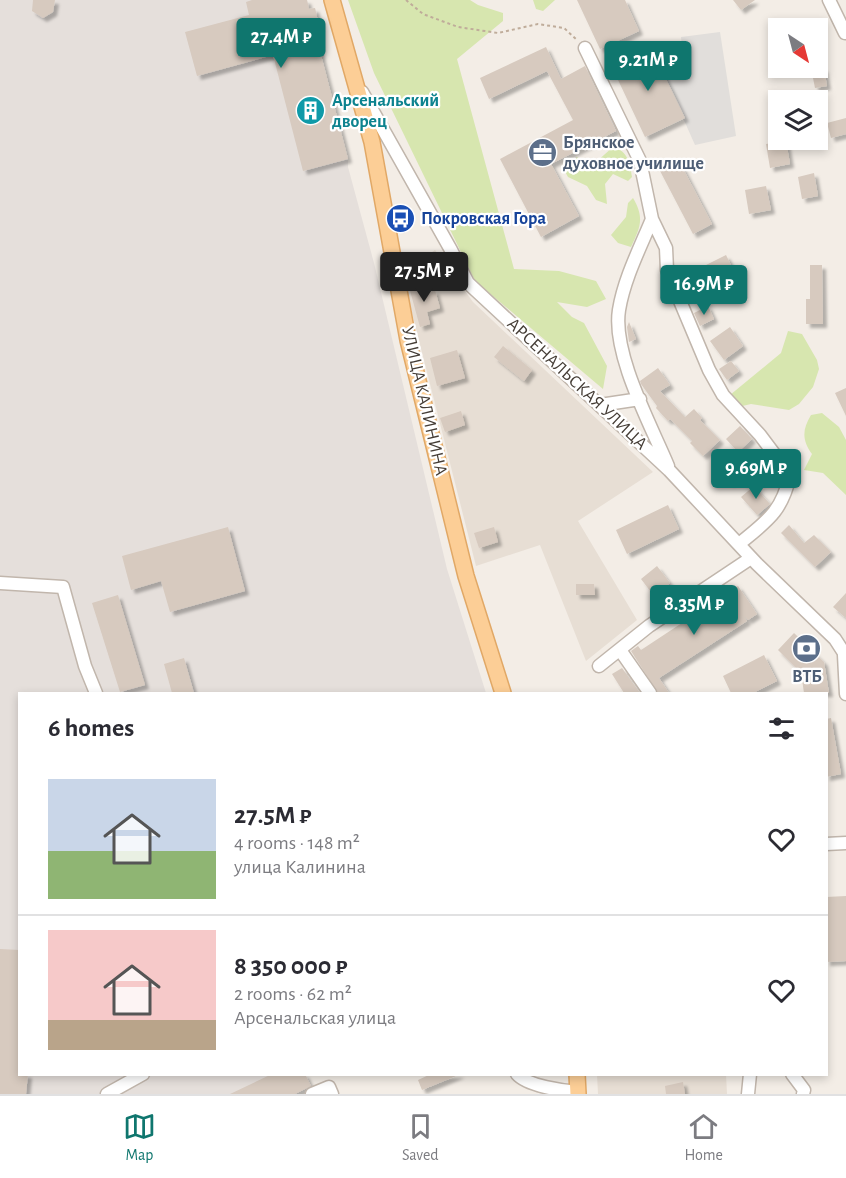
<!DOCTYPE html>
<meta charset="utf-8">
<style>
body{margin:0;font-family:"Alegreya Sans",sans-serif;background:#f2f2f3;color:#2b2b33;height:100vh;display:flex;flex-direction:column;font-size:22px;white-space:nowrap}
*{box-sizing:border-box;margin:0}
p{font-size:20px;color:#7c7c81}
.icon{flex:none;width:33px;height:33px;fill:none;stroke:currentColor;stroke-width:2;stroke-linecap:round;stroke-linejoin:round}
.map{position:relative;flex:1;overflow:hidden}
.details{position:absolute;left:18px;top:692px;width:810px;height:384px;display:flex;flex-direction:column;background:#fff;border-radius:0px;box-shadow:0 3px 9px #0003}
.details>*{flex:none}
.needle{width:39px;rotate:144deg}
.controls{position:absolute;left:768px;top:18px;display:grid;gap:12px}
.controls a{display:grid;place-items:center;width:60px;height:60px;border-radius:0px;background:#fff;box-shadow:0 3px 9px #0003;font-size:30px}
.price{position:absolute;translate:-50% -51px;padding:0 14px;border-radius:6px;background:#0f766e;color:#fff;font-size:20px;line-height:39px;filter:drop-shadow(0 2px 3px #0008)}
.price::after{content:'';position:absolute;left:50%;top:36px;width:18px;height:14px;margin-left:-9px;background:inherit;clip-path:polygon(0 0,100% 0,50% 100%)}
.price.selected{background:#222;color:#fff}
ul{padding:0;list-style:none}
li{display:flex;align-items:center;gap:18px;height:150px;padding:0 30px}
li+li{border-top:2px solid #e1e1e2}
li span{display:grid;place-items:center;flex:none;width:168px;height:120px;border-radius:0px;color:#555}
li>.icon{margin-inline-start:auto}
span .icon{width:72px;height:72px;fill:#fffc;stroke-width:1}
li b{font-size:26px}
h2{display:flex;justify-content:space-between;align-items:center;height:72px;padding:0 30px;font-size:26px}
.tabs{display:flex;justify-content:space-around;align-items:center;height:84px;border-top:2px solid #e1e1e2;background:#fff;font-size:16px;color:#7c7c81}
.tabs a{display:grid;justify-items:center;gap:3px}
.tabs .selected{color:#0f766e}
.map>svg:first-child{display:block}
.residential{fill:#e7ded4}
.industrial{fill:#e5dfdb}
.green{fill:#d7e6af}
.parking{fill:#e1dedb}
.building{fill:#d7cabf;filter:url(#shadow)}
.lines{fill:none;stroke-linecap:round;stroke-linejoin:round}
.minor-casing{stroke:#c1b6ac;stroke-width:15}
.major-casing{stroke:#e1a866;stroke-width:18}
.path{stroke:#bfac9a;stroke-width:2;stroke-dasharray:3 3;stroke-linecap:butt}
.minor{stroke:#fff;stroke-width:12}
.major{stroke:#fcce96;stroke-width:15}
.labels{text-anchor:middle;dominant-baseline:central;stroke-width:4.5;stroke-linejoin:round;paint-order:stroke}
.culture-label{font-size:18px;font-weight:bold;fill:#0d838f;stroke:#fff;text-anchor:start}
.service-label{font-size:18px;font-weight:bold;fill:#4e5e75;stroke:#fff;text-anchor:start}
.transit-label{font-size:18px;font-weight:bold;fill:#164399;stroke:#fff;text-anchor:start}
.street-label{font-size:18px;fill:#453d36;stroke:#fff}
</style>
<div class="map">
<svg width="846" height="1094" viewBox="0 0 846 1094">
<defs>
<filter id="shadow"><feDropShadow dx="4" dy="4" stdDeviation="1.5" flood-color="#0004"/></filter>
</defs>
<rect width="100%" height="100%" fill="#f3ede6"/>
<path class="residential" d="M435,250L473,302L653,472L578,521L637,620L586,661L540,545L476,566L402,273Z
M597,1074H726L727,1094H598Z"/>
<path class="industrial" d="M0,0H307L309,9L315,8L319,26L314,29L348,159V167L374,263L447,569L486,693H20V1074H305L311,1086L295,1094H0Z"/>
<path class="green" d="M348,0H470L478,5L503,13V21L457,59L514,269L559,271L596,281L606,299L587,307L557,302L572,317L584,323L607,366L603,389L475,281L374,73Z
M533,0H555L543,11L536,9Z
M614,146C628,153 630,162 632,177L628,181L613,174L605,184L607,204L596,200L587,186L568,177L563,168L577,157L584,165L595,163Z
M633,198C645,218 640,228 631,247L618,243L611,235L626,217L628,203Z
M788,331L802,334L817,360L819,369L813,387L799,404L789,410L751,404L738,407L730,395L781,353Z
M822,413L839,427L846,440V495L823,473L804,470L812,454C802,440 802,430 811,415Z"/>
<path class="parking" d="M720,32L736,136L695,145L663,73L668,63L683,54L681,37Z"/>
<path class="building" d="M33,0H55L53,12L43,18L32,11Z
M252,0H307L309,9L315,8L319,26L314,28L348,159L303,171L273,55L197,76L185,32L249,15L246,2Z
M577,0H625L639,31L600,49Z
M733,0H755L741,10Z
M650,46L685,118L645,137L611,65Z
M546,47L561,79L585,66L616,131L551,164L579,216L541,237L500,159L573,120L547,71L489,99L480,78Z
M811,68H824L827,86L815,88Z
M846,118V134L831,138L827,123Z
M786,141L790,164L770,168L766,144Z
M678,159L712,224L693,234L659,169Z
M814,173L818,196L802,199L798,177Z
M766,186L771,210L749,214L745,190Z
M726,255L735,273L709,286L700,268Z
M810,265H822L823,324H806V299H810Z
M424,283L427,293L435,290L440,308L427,312L430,324L420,327L409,287Z
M708,306L714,319L700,326L694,313Z
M629,322L636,339L629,342L627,327Z
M730,327L743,346L724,360L710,341Z
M503,346L532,370L524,381L494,357Z
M457,350L465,378L437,386L430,358Z
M731,361L739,371L727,380L719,369Z
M658,368L670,385L660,391L685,417L694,409L702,418L700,420L720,440L703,456L690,443L692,441L670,419L668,421L656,408L657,406L641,384L640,381Z
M846,388V416L835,393Z
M461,411L465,425L445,432L440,418Z
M740,426L752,439L738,452L726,439Z
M731,460L742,474L730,483L719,470Z
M774,468L781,477L778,486L769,473Z
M754,486L770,504L757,515L741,497Z
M668,505L679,529L627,554L616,530Z
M789,525L804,543L814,535L831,552L815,567L781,533Z
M228,527L245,591L170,612L161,581L131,590L122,556Z
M494,527L498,542L479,548L474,533Z
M657,566L670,583L654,596L641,579Z
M576,584H594L595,595H576Z
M738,586L757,614L748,620L744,616L747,621L659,678L669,693H658L631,651L638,646L641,650Z
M846,593V618L833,607Z
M118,595L145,685L120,692L92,603Z
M794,633L824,662L829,693H804L801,673L778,650Z
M764,655L777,681L753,693H731L723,676Z
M184,658L194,693H172L164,664Z
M622,668L640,693H624L612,674Z
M831,718L841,774L826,777V719Z
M846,896V961L826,962V897Z
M0,949L20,950V1074H28L26,1094H0Z
M272,1074H305L311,1086L295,1094H230Z
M431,1074H461L422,1090L418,1080Z
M683,1082L685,1094H666L665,1086Z"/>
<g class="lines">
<defs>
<path id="minor" d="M829,0L845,33
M585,48L640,161L652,219L666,248L667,270L709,370L723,395L760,435L790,475C782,512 767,521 739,544
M362,92L451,250L468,283L669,470L757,564L835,639L846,656
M652,219C640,248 624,279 619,310C612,354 651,425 668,466
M600,405L640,399
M0,583L63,587L85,666L96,693
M620,650L650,693
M844,655L846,694
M599,666L649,626L751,558
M826,844L846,843
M517,1074C527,1086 563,1091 579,1092
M792,1074L804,1090L803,1094
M107,1094L143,1074
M312,1094L329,1087L332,1094
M748,1094L750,1074"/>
<path id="major" d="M332,0L372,142L408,340L466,576L503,693
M577,1074L578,1094"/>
</defs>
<use href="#minor" class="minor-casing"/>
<use href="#major" class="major-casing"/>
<path class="path" d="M406,0L423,14L458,27L498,33L538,24L564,28L577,40"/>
<use href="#minor" class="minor"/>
<use href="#major" class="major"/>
</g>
<defs>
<symbol id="building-disc" viewBox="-11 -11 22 22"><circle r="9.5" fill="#0f9aa8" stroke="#fff"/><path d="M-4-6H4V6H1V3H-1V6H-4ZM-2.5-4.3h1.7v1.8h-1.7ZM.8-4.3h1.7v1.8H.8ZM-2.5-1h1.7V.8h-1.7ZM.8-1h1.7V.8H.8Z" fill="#fff"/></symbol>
<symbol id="office-disc" viewBox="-11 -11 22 22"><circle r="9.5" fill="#5c6f8a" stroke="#fff"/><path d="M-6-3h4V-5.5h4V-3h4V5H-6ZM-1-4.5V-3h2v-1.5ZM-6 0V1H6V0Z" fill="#fff"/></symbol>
<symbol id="bus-disc" viewBox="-11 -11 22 22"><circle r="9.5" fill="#1a4fb4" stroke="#fff"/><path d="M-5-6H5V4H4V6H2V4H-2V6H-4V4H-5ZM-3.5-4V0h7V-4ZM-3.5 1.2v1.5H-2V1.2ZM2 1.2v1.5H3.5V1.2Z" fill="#fff"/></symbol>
<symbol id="bank-disc" viewBox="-11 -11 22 22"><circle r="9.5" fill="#5c6f8a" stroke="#fff"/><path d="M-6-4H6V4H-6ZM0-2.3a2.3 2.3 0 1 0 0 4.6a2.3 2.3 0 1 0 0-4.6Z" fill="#fff"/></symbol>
</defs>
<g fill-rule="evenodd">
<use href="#building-disc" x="294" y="94" width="33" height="33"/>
<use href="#office-disc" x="526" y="136" width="33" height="33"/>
<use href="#bus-disc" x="384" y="202" width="33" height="33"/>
<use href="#bank-disc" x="790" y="632" width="33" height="33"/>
</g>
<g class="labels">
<g class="culture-label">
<text x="332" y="101">Арсенальский<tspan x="332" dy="21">дворец</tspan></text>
</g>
<g class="service-label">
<text x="563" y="143">Брянское<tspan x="563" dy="21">духовное училище</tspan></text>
<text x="807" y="677" text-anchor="middle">ВТБ</text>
</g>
<g class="transit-label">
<text x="421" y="219">Покровская Гора</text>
</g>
<g class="street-label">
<text transform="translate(577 384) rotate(43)">АРСЕНАЛЬСКАЯ УЛИЦА</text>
<text transform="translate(424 401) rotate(77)">УЛИЦА КАЛИНИНА</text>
</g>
</g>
</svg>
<div class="controls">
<a><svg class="needle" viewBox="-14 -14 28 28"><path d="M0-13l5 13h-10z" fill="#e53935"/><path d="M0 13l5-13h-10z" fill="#7c7c81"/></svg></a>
<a><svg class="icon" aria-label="layers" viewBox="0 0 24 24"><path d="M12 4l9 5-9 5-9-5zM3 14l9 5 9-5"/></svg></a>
</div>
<b class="price" style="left:281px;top:69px">27.4M ₽</b>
<b class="price" style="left:648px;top:92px">9.21M ₽</b>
<b class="price selected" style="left:424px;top:303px">27.5M ₽</b>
<b class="price" style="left:704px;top:316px">16.9M ₽</b>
<b class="price" style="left:756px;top:500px">9.69M ₽</b>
<b class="price" style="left:694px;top:636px">8.35M ₽</b>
<section class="details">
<h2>6 homes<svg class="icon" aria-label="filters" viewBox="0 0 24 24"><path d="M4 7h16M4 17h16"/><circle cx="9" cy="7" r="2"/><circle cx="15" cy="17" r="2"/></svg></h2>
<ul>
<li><span style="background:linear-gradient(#c9d6e8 60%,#8fb573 0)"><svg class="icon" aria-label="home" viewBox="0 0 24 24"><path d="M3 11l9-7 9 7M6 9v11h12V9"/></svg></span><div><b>27.5M ₽</b><p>4 rooms · 148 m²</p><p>улица Калинина</p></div><svg class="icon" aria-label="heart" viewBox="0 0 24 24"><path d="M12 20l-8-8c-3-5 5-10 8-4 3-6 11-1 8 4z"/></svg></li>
<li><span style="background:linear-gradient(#f6c9c9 75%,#b9a48a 0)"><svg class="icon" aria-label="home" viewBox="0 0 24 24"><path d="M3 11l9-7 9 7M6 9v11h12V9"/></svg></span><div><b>8 350 000 ₽</b><p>2 rooms · 62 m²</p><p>Арсенальская улица</p></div><svg class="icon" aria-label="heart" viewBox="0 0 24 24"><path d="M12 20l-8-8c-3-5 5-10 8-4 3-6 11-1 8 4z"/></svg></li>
</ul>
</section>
</div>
<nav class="tabs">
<a class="selected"><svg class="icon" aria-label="map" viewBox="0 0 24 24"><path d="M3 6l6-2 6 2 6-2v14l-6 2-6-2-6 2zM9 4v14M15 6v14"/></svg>Map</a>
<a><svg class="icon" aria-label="saved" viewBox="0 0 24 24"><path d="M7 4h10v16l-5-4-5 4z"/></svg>Saved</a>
<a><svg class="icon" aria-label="home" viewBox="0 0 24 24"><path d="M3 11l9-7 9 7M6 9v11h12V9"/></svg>Home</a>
</nav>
